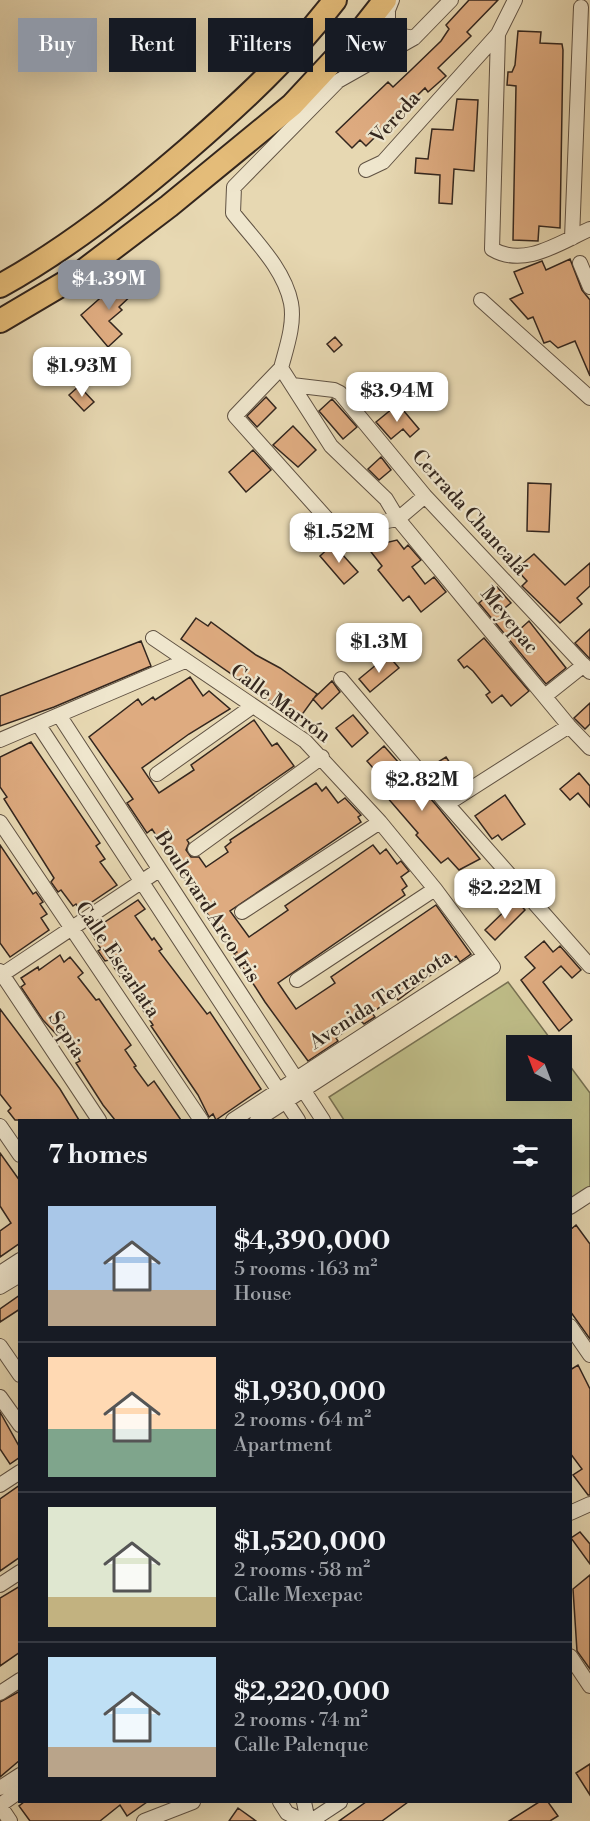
<!DOCTYPE html>
<meta charset="utf-8">
<style>
body{margin:0;font-family:"Libre Bodoni",serif;background:#242831;color:#f1f3f6;height:100vh;display:flex;flex-direction:column;font-size:22px;white-space:nowrap}
*{box-sizing:border-box;margin:0}
p{font-size:20px;color:#9ea1a6}
.icon{flex:none;width:33px;height:33px;fill:none;stroke:currentColor;stroke-width:2;stroke-linecap:round;stroke-linejoin:round}
.map{position:relative;flex:1;overflow:hidden}
.details{position:absolute;left:18px;top:1119px;width:554px;height:684px;display:flex;flex-direction:column;background:#171b24;border-radius:0px;box-shadow:0 6px 24px #0002}
.details>*{flex:none}
.guide{position:absolute;left:18px;top:18px;width:555px;height:54px;display:flex;gap:12px}
.needle{width:39px;rotate:318deg}
.controls{position:absolute;left:506px;top:1035px;display:grid;gap:12px}
.controls a{display:grid;place-items:center;width:66px;height:66px;border-radius:0px;background:#171b24;box-shadow:0 6px 24px #0002;font-size:30px}
.price{position:absolute;translate:-50% -51px;padding:0 14px;border-radius:12px;background:#fff;color:#222;font-size:20px;line-height:39px;filter:drop-shadow(0 2px 3px #0008)}
.price::after{content:'';position:absolute;left:50%;top:36px;width:18px;height:14px;margin-left:-9px;background:inherit;clip-path:polygon(0 0,100% 0,50% 100%)}
.price.current{background:#8c9099;color:#fff}
ul{padding:0;list-style:none}
li{display:flex;align-items:center;gap:18px;height:150px;padding:0 30px}
li+li{border-top:2px solid #363941}
li span{display:grid;place-items:center;flex:none;width:168px;height:120px;border-radius:0px;color:#555}
li>.icon{margin-inline-start:auto}
span .icon{width:72px;height:72px;fill:#fffc;stroke-width:1}
li b{font-size:26px}
h2{display:flex;justify-content:space-between;align-items:center;height:72px;padding:0 30px;font-size:26px}
.pill{padding:0 21px;border-radius:0px;background:#171b24;box-shadow:0 6px 24px #0002;font-size:21px;line-height:54px}
.pill.current{background:#8c9099;color:#fff}
.map>svg:first-child{display:block}
.green{fill:#bebc87;stroke:#787152;stroke-width:1.5}
.building{fill:#deab80;stroke:#33261e;stroke-width:1.5}
.lines{fill:none;stroke-linecap:round;stroke-linejoin:round}
.minor-casing{stroke:#605243;stroke-width:16}
.trunk-casing{stroke:#33261e;stroke-width:26}
.minor{stroke:#efe6cd;stroke-width:14}
.trunk{stroke:#e4bc79;stroke-width:22}
.labels{text-anchor:middle;dominant-baseline:central;stroke-width:4.5;stroke-linejoin:round;paint-order:stroke}
.street-label{font-size:20px;fill:#33261e;stroke:#efe6cd}
</style>
<div class="map">
<svg width="590" height="1821" viewBox="0 0 590 1821">
<rect width="100%" height="100%" fill="#e7d8b2"/>
<filter id="stains"><feTurbulence type="fractalNoise" baseFrequency=".00333" numOctaves="4"/><feColorMatrix values="0 0 0 0 .2 0 0 0 0 .09 0 0 0 0 .02 0 0 0 .5 -.17"/></filter>
<radialGradient id="worn" r=".72"><stop offset=".6" stop-color="#630" stop-opacity="0"/><stop offset="1" stop-color="#630" stop-opacity=".3"/></radialGradient>
<path class="green" d="M508,982L555,1045L516,1046V1090H561V1054L590,1093V1186L570,1200V1120H344L329,1097Z"/>
<path class="building" d="M469,0H498L467,32L471,36L438,68L446,76L428,92L425,88L366,146L360,140L352,148L336,132L388,82L393,87L411,70L441,41L449,29L446,25Z
M518,31L541,32L540,43L562,44L563,50L560,228L539,226L538,241L513,240L516,86L507,85L508,72H512L515,65Z
M457,99L478,100L474,171L454,169L452,204L439,203L440,175L415,173L416,158L428,159L432,129L453,130Z
M570,259L582,290L590,300V376L575,341L558,348L550,341L544,343L533,317L528,319L510,299L523,293L514,272L542,261L546,270Z
M124,277L136,291L119,307L122,310L109,321L122,334L108,347L81,315Z
M335,337L342,345L334,352L327,344Z
M79,386L94,402L84,411L69,395Z
M266,397L276,408L257,427L247,416Z
M332,399L357,427L343,439L319,411Z
M398,404L419,429L410,437L403,429L391,439L376,422Z
M293,426L316,450L298,467L273,445Z
M253,450L271,470L246,492L229,472Z
M381,457L391,470L379,480L368,469Z
M528,483L551,484L549,532L527,531Z
M378,540L381,544L397,540L404,549L408,545L421,560L412,567L425,584L434,577L446,592L421,612L409,596L403,601L378,570L382,566L368,548Z
M333,544L358,572L344,584L320,556Z
M534,554L565,585L590,563V586L577,598L582,604L560,623L522,586L527,581L516,569Z
M497,587L511,603L501,611L518,631L529,621L566,668L546,684L479,603Z
M196,618L208,626L211,622L256,655L280,668L317,694L301,716L287,707L285,710L273,703L181,639Z
M590,629V659L575,643Z
M484,638L529,691L511,706L502,695L492,703L486,695L490,692L473,671L467,666L464,668L458,660Z
M141,641L151,666L54,707L0,726V696Z
M388,655L399,668L370,692L359,679Z
M190,677L203,696L209,691L230,709L189,734L142,768L159,793L194,770L191,765L254,720L272,746L277,743L294,766L187,840L189,843L186,850L191,857H199L206,867L228,852L225,847L231,842L230,840L316,783L322,791L326,787L338,803L345,798L361,815L358,817L361,822L230,911L249,937L288,910L285,906L373,845L380,854L386,849L397,864L401,861L409,871L401,877L407,886L402,890L405,895L278,983L296,1009L335,983L331,977L436,905L471,954L460,962L456,956L398,1000L395,996L372,1013L375,1017L364,1024L360,1020L336,1038L338,1041L308,1061L265,1002L234,954L237,952L206,912L152,829L147,833L127,803L133,799L89,737L138,699L142,705L153,697L155,700Z
M332,681L340,692L322,709L313,699Z
M590,703V724L585,729L574,718Z
M353,715L368,733L352,747L336,728Z
M31,742L100,843L96,846L105,859L100,862L117,885L80,910L76,904L73,906L61,890L58,892L51,882L54,878L4,799L7,797L0,787V757Z
M384,746L437,806L480,859L459,870L448,858L441,863L416,835L418,833L379,788L386,783L367,761Z
M446,757L463,783L449,792L430,767Z
M579,773L590,786V807L578,793L570,800L560,789Z
M505,795L525,824L502,840L498,835L492,839L475,816Z
M0,845L33,894L36,892L43,902L40,904L47,914L41,918L49,930L10,957L0,943Z
M138,900L145,909L135,916L152,940L154,938L162,949L159,951L207,1014L210,1012L261,1089L216,1120L213,1114L209,1117L198,1095L151,1026L153,1025L109,960L105,961L98,951L101,949L90,932Z
M516,900L525,910L495,940L485,930Z
M544,941L553,952L560,946L581,970L572,978L561,966L543,982L572,1020L559,1031L521,980L535,968L525,957Z
M60,955L64,962L70,957L83,973L78,977L96,1000L99,999L131,1045L125,1050L136,1066L134,1067L148,1086L154,1081L181,1120H115L103,1105L76,1063L80,1061L77,1056L59,1033L57,1035L43,1020L21,987L25,984L21,978L38,967L39,970Z
M0,1009L60,1089L79,1120H15L8,1111L11,1108L0,1094Z
M0,1153L20,1181V1243L0,1257V1231L11,1223L0,1206Z
M576,1225L590,1244V1339L570,1311V1230Z
M20,1295V1309L0,1322V1309Z
M578,1365L590,1389V1495H588L573,1475L582,1469L570,1453V1370Z
M0,1412L20,1448V1457L10,1464L0,1449Z
M20,1485V1557L0,1571V1499Z
M580,1532L590,1544V1564L571,1538Z
M590,1575V1669L577,1651L573,1589Z
M20,1586V1652L0,1666V1598Z
M20,1691V1760L0,1777V1702Z
M590,1764V1795L576,1773Z
M24,1802H147L127,1816L120,1805L100,1821H30L19,1806Z
M366,1802H408L382,1821H339Z
M539,1802H548L558,1816L550,1821H509Z
M238,1808L256,1821H229Z"/>
<g class="lines">
<defs>
<path id="minor" d="M392,0L388,10V25L398,35L414,38
M498,34L492,249C524,268 559,243 590,229
M337,82L234,187L233,213C254,240 284,268 291,303C295,324 286,349 281,368L331,446L386,499L398,519L569,726L590,748
M329,86L414,38L451,0
M366,170L383,162L498,34L515,0
M572,238L581,7
M580,263L590,287
M481,300L590,398
M281,368L235,416L337,530L398,519L425,496
M292,385L334,390L340,393L425,496L590,672
M153,638L305,741L380,822L435,889L493,967L257,1120
M341,679L447,804L590,966
M545,696L584,665
M59,715L323,1120
M38,724L298,1120
M0,740L185,661
M157,774L253,706
M447,804L569,726
M0,822L201,1120
M195,849L322,757
M242,912L380,822
M0,971L99,1120
M0,976L159,870
M297,980L435,889
M233,1120L485,956
M0,1126L20,1155
M570,1207L590,1194
M0,1273L20,1260
M0,1287L20,1275
M570,1326L590,1355
M0,1346L20,1375
M0,1397L20,1425
M0,1485L20,1472
M570,1513L590,1504
M0,1585L20,1572
M570,1656L590,1686
M0,1693L20,1680
M0,1788L20,1775
M280,1802L287,1813L304,1821
M304,1802L308,1821
M0,1805L20,1791
M0,1806L10,1821
M144,1821L193,1802
M311,1821L340,1802"/>
<path id="trunk" d="M0,286C68,248 129,200 188,149C241,103 292,56 335,0
M0,321L78,275L169,206L292,105L359,33L385,0"/>
</defs>
<use href="#minor" class="minor-casing"/>
<use href="#trunk" class="trunk-casing"/>
<use href="#minor" class="minor"/>
<use href="#trunk" class="trunk"/>
</g>
<g class="labels">
<g class="street-label">
<text transform="translate(396 118) rotate(-48)">Vereda</text>
<text transform="translate(469 513) rotate(48)">Cerrada Chancalá</text>
<text transform="translate(509 621) rotate(51)">Meyepac</text>
<text transform="translate(280 704) rotate(36)">Calle Marrón</text>
<text transform="translate(207 907) rotate(57)">Boulevard Arco Iris</text>
<text transform="translate(117 960) rotate(56)">Calle Escarlata</text>
<text transform="translate(381 1000) rotate(-33)">Avenida Terracota</text>
<text transform="translate(66 1035) rotate(57)">Sepia</text>
</g>
</g>
<rect width="100%" height="100%" filter="url(#stains)"/>
<rect width="100%" height="100%" fill="url(#worn)"/>
</svg>
<div class="controls">
<a><svg class="needle" viewBox="-14 -14 28 28"><path d="M0-13l5 13h-10z" fill="#e53935"/><path d="M0 13l5-13h-10z" fill="#9ea1a6"/></svg></a>
</div>
<b class="price current" style="left:109px;top:311px">$4.39M</b>
<b class="price" style="left:82px;top:398px">$1.93M</b>
<b class="price" style="left:397px;top:423px">$3.94M</b>
<b class="price" style="left:339px;top:564px">$1.52M</b>
<b class="price" style="left:379px;top:674px">$1.3M</b>
<b class="price" style="left:422px;top:812px">$2.82M</b>
<b class="price" style="left:505px;top:920px">$2.22M</b>
<div class="guide">
<a class="pill current">Buy</a>
<a class="pill">Rent</a>
<a class="pill">Filters</a>
<a class="pill">New</a>
</div>
<section class="details">
<h2>7 homes<svg class="icon" aria-label="filters" viewBox="0 0 24 24"><path d="M4 7h16M4 17h16"/><circle cx="9" cy="7" r="2"/><circle cx="15" cy="17" r="2"/></svg></h2>
<ul>
<li><span style="background:linear-gradient(#a9c7e8 70%,#b9a48a 0)"><svg class="icon" aria-label="home" viewBox="0 0 24 24"><path d="M3 11l9-7 9 7M6 9v11h12V9"/></svg></span><div><b>$4,390,000</b><p>5 rooms · 163 m²</p><p>House</p></div></li>
<li><span style="background:linear-gradient(#ffd9b3 60%,#7fa58c 0)"><svg class="icon" aria-label="home" viewBox="0 0 24 24"><path d="M3 11l9-7 9 7M6 9v11h12V9"/></svg></span><div><b>$1,930,000</b><p>2 rooms · 64 m²</p><p>Apartment</p></div></li>
<li><span style="background:linear-gradient(#dfe7d0 75%,#c2b280 0)"><svg class="icon" aria-label="home" viewBox="0 0 24 24"><path d="M3 11l9-7 9 7M6 9v11h12V9"/></svg></span><div><b>$1,520,000</b><p>2 rooms · 58 m²</p><p>Calle Mexepac</p></div></li>
<li><span style="background:linear-gradient(#bfe0f5 75%,#b9a48a 0)"><svg class="icon" aria-label="home" viewBox="0 0 24 24"><path d="M3 11l9-7 9 7M6 9v11h12V9"/></svg></span><div><b>$2,220,000</b><p>2 rooms · 74 m²</p><p>Calle Palenque</p></div></li>
</ul>
</section>
</div>
